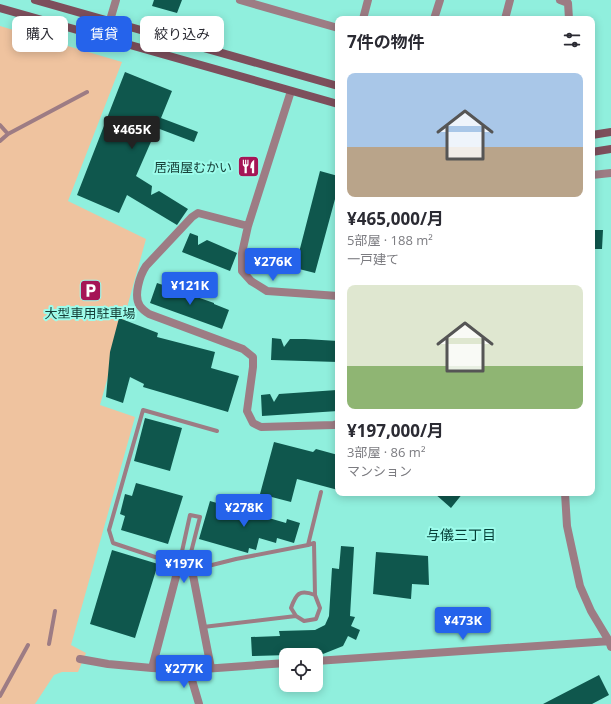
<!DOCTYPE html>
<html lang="ja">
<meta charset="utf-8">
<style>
body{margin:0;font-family:"Open Sans","Noto Sans JP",sans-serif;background:#f7f7f7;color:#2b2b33;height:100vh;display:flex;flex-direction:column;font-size:15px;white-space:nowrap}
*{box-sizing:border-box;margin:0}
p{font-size:13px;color:#7c7c81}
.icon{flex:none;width:22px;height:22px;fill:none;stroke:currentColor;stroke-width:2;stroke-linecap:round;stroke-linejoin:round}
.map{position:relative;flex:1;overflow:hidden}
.panel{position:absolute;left:335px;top:16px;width:260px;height:480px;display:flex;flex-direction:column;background:#fff;border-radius:8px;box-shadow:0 2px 10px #0003}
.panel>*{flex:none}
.guide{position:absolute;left:12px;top:16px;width:263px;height:36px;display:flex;gap:8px}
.tools{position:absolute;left:279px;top:648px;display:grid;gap:8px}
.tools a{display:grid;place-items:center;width:44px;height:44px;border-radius:8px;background:#fff;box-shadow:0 2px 10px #0003;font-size:20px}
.price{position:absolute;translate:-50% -34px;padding:0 9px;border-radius:4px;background:#2563eb;color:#fff;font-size:13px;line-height:26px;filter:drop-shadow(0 1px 2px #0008)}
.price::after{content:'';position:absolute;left:50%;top:24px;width:12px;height:9px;margin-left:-6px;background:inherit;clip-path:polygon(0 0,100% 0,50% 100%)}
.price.selected{background:#222;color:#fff}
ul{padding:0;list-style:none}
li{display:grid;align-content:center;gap:8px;height:212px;padding:0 12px}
li span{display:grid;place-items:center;height:124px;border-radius:8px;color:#555}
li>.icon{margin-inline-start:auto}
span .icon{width:72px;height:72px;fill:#fffc;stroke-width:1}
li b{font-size:17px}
h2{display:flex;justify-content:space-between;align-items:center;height:48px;padding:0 12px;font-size:17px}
.pill{padding:0 14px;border-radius:8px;background:#fff;box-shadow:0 2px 10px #0003;font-size:14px;line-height:36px}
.pill.selected{background:#2563eb;color:#fff}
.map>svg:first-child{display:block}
.green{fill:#efc39f}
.building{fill:#0f574d}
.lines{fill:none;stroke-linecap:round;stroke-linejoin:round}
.service{stroke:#9d7c84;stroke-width:4}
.minor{stroke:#9d7c84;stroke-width:8}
.tertiary{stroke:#9d7c84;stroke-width:8}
.secondary{stroke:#7d4f5c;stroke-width:8}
.labels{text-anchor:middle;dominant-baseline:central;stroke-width:4;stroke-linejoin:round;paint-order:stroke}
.poi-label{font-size:13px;fill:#174039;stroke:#9dfceb;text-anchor:end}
.neighbourhood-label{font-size:14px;fill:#043e36;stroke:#9dfceb}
</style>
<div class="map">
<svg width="611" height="704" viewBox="0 0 611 704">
<rect width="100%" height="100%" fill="#90efdd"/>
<path class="green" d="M0,26L122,62L68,201L146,239L100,405L135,417L71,645L86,653L78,672H62L54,675L35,704H0Z"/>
<path class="building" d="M154,0H182L177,13L152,6Z
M125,72L172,91L161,118L198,132L194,142L157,128L136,176L152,186L151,195L159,191L188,209L177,225L127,195L119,213L77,195Z
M320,171L338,176V188L315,273L295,268Z
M592,230H603L602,249H592Z
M190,233L198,236V245L207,240L237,253L230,271L182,252Z
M157,283L166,286L167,294L174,289L214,303V304L229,310L222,329L150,303Z
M119,318L158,333L157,337L215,352L211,368L239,376L228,412L143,387L144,384L130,377L123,403L106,397L110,352Z
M272,338L281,339L284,347L290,339H305L338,341V362L271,360Z
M337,390L338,411L262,416L261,395L270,394L274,402L279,394Z
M145,418L182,428L170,471L134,461Z
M274,442L313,452L316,449L338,455V490L297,479L291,502L260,494Z
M136,483L183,496L168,544L121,530L125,516L120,514L125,494L132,496Z
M434,493H463L451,508Z
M210,501L286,523L287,519L300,523L294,543L277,538L276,543L259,538L256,550L249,548L248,553L199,539Z
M341,546L354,547L350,616L355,617L351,626L360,630L356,640L348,636L343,646L323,654L252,656L251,637L280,636L279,631L315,630L325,625L329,616L332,568L339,569Z
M112,550L158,564L135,638L90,624Z
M376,552L428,556L429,585L412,584L411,599L373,594Z
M599,675L609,695L592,704H543Z"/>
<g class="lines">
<path class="service" d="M0,125L8,134
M0,141L8,134L87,92
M308,545L314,543L315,595L320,608L316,619L304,621L296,616L291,608C296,594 299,589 315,595
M187,568L200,517L190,515L179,565L113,543L109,530L143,410L217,431
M192,570L236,559L308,545L321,492
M203,627L296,616
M49,644L55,611
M0,696L28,645"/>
<path class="minor" d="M240,0L338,28
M560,0L568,3L569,19
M363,19L368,0
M434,19L440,0
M505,19L510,0
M291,91L248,226L242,253V271L251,281L267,291L338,296
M592,175L611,173
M248,226L198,213L192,217L146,266C140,275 133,296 140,306C142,309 146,312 149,314L243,349L253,357V367L247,411L253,423L261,427L334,425L338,424
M565,493L567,526L580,586L591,611L609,641L611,647
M80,659L108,664L152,668L189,670L286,663
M316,661L611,641
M152,668L179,565L192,570L211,668
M189,670L199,704"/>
<path class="tertiary" d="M105,37L116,0"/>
<path class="secondary" d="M35,0L338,86
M0,8L338,104
M592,135L611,132
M592,152L611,149"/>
</g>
<defs>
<symbol id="restaurant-square" viewBox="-11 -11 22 22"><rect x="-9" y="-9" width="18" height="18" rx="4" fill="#a51556" stroke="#9dfceb"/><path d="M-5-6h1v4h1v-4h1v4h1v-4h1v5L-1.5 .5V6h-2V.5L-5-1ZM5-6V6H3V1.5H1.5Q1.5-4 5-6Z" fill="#fff"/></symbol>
<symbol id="parking-square" viewBox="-11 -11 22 22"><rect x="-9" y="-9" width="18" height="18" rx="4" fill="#a51556" stroke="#9dfceb"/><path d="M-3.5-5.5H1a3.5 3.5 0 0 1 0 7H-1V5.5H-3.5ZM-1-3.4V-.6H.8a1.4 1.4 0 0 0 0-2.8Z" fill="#fff"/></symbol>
</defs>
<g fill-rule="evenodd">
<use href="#restaurant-square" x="236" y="154" width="25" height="25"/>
<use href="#parking-square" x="78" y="278" width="25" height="25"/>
</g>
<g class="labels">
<g class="poi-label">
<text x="232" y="167">居酒屋むかい</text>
<text x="90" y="313" text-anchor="middle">大型車用駐車場</text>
</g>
<g class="neighbourhood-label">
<text x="461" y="534">与儀三丁目</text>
</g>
</g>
</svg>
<div class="tools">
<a><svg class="icon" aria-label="locate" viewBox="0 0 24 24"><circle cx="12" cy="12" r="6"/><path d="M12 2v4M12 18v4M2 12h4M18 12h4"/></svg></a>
</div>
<b class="price selected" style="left:132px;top:150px">¥465K</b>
<b class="price" style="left:273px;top:282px">¥276K</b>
<b class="price" style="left:190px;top:306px">¥121K</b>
<b class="price" style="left:244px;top:528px">¥278K</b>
<b class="price" style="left:184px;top:584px">¥197K</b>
<b class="price" style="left:463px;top:641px">¥473K</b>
<b class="price" style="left:184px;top:689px">¥277K</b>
<div class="guide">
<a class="pill">購入</a>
<a class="pill selected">賃貸</a>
<a class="pill">絞り込み</a>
</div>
<section class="panel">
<h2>7件の物件<svg class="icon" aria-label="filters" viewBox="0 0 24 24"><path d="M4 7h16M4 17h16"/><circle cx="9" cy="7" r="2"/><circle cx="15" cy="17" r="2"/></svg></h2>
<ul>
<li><span style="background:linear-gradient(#a9c7e8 60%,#b9a48a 0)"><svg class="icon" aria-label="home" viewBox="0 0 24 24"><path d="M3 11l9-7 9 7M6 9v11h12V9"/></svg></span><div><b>¥465,000/月</b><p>5部屋 · 188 m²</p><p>一戸建て</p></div></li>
<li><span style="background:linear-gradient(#dfe7d0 65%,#8fb573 0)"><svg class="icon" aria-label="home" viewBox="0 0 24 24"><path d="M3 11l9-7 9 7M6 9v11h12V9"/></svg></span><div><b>¥197,000/月</b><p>3部屋 · 86 m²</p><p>マンション</p></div></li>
</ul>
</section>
</div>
